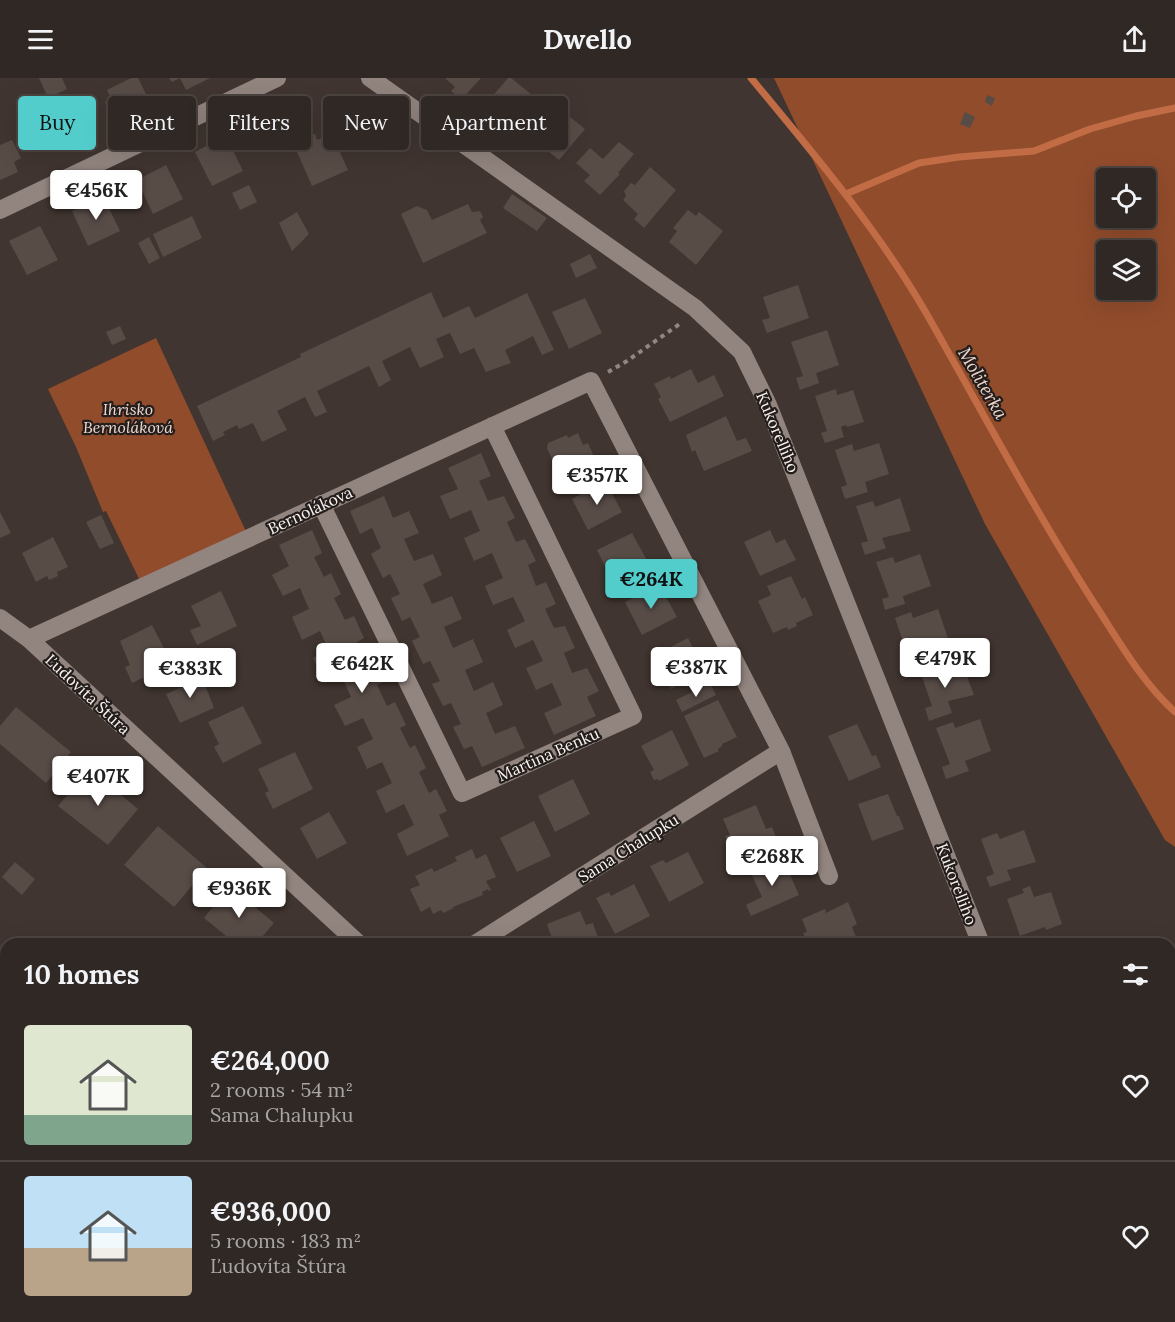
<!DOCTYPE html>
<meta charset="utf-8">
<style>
body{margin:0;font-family:Lora,serif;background:#38302c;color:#f1f3f6;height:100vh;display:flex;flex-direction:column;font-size:22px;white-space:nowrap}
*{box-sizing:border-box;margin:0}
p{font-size:20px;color:#a8a6a6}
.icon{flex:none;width:33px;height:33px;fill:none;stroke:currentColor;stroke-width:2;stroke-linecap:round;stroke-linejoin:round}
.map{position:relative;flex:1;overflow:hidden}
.panel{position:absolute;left:0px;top:860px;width:1176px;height:386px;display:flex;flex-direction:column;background:#302824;border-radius:18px 18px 0 0;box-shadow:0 6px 24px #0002,0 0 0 2px #4b4441}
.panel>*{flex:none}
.guide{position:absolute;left:18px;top:18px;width:600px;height:54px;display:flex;gap:12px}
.tools{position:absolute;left:1096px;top:90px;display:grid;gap:12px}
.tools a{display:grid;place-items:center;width:60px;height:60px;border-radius:6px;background:#302824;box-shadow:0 6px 24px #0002,0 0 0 2px #4b4441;font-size:30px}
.price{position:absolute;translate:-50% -51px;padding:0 14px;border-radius:6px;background:#fff;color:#222;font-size:20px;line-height:39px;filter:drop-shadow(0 2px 3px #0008)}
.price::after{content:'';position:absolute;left:50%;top:36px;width:18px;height:14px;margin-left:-9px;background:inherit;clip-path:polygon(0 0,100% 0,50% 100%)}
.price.selected{background:#52cdcc;color:#111}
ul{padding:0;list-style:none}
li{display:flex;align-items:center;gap:18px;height:150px;padding:0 24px}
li+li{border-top:2px solid #4b4441}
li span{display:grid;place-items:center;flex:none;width:168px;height:120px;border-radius:6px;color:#555}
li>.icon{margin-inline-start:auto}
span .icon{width:72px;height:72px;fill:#fffc;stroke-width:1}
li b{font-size:26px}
h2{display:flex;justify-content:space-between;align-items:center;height:72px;padding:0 24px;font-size:26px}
.tag{padding:0 21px;border-radius:6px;background:#302824;box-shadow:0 6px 24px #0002,0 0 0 2px #4b4441;font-size:21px;line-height:54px}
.tag.selected{background:#52cdcc;color:#111}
header{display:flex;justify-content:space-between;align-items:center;height:78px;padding:0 24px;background:#302824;font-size:27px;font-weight:700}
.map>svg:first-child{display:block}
.green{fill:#914c2c;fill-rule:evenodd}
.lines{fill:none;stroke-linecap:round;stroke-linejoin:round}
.stream{stroke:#c16c44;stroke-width:7}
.building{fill:#584c47}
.path{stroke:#908783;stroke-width:4;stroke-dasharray:4.5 4.5;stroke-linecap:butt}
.street{stroke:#92857f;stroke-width:18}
.labels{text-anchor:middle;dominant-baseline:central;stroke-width:4.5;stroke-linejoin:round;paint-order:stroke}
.park-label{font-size:16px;font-style:italic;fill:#f0d8ce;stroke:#231e1c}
.street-label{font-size:16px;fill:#faf3f0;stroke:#231e1c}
.water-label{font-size:18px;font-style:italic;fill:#eed6cc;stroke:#231e1c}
</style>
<header><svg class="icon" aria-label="menu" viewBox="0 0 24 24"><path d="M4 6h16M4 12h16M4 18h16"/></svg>Dwello<svg class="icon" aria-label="share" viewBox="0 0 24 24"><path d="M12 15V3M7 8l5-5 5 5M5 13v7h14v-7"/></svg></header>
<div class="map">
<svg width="1175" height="1244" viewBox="0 0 1175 1244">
<rect width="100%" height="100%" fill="#403530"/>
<path class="green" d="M774,0H1175V769L1165,762L985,446ZM1107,100H1146V140H1107ZM1107,172H1146V212H1107Z
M156,260L249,460L143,509L106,433L103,434L76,369L48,311Z"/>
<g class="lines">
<path class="stream" d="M751,0C813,75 876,149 925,233C981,331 1033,430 1094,525C1119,563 1141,603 1175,634
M846,116L919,85L959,79L1034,73L1090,51L1136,38L1175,30"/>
</g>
<path class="building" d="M39,0H62L67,11L48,20Z
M131,0H138L152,28L122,43L116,31L110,35L105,24L111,21L107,12Z
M169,0H210L186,12L180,0L172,4Z
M445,0H481L461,22L451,13L455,9Z
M508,0H511L537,21L509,54L498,45L501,42L485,27Z
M987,17L995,20L992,28L985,24Z
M74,24L90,58L67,68L65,63L53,69L39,40Z
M554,26L585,51L559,82L548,73L552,69L531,53Z
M965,34L975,39L970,50L960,46Z
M315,56L317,62L332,56L348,92L312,108L293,65Z
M226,58L243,93L212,108L195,74Z
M12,62L21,80L14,84L18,94L0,102V67Z
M619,64L634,76L618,95L620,96L600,117L584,103L590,97L576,85L590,70L603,81Z
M166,87L183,121L153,136L137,102Z
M650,89L676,112L644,150L634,141L638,136L623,122L626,118L624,113L631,105L635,107Z
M249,107L257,124L240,132L232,115Z
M512,116L547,140L537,153L503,130Z
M103,118L120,153L88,168L72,133Z
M468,126L472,134L480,133L483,139L480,142L487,155L423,185L401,136L417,128L427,132L432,142Z
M688,132L696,138L699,134L723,153L696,187L669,164L677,153L673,150Z
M297,134L309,156L292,173L279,145Z
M192,138L202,160L163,179L153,156Z
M40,148L58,182L27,197L9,163Z
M149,159L160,180L149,186L138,165Z
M590,176L597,190L576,200L570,186Z
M798,207L809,240L767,255L762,242L770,240L763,219Z
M431,214L443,240L469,228L475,240L527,215L554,272L542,277L533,258L505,272L511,285L486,294L474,270L460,276L450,255L436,261L444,279L420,290L410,269L382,283L391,302L379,309L369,288L317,313L327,334L315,339L305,319L277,333L287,352L262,364L253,345L239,351L237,347L223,354L225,357L213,363L197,328L301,279L300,276Z
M585,220L602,255L569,271L552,234Z
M120,248L126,261L112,267L106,254Z
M827,252L839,287L816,295L819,305L800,312L796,300L803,298L791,264Z
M691,291L698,305L714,297L724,318L670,344L658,321L661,319L654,306L670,298L671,301Z
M836,311L837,317L853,312L864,344L847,349L846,347L841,349L844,359L825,365L821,355L827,353L815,318Z
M726,338L737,363L746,360L752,373L704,393L695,372L692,374L686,357Z
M578,355L583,367L588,365L596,383L560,399L547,370L548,365L567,357L568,360Z
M879,365L889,396L865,404L868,414L845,421L841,409L847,407L835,372L852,366L854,373Z
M481,375L491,398L479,403L488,423L504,418L515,440L507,444L516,464L525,461L536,483L528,487L536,508L546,504L556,526L545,531L554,550L565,548L575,570L564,575L572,595L587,590L599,613L587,619L596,638L554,657L544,635L562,627L552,605L536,612L526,590L543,583L533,562L515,570L507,552L525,543L513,519L493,527L485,508L503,500L492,475L474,483L464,460L480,453L471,432L450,441L440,418L458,411L448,390Z
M605,403L622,434L588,452L572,421Z
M384,418L393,440L409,433L419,455L404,461L414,483L433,476L442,497L423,506L432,526L452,518L462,541L444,549L453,570L473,561L483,584L465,592L474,613L493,604L503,627L486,635L495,656L515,648L525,670L482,689L472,668L464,671L453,649L461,646L451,625L443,628L432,606L440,603L430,583L423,586L412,563L420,559L410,539L402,543L391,520L400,516L390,496L383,500L371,476L381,470L372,450L360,456L350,433Z
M900,420L911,453L882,460L886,470L865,477L861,465L868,463L856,428L873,423L875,429Z
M0,434L11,455L0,460Z
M101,437L114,465L100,471L86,444Z
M312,452L322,475L314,479L324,499L331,495L341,516L334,520L345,542L354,538L364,560L357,564L367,584L374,581L385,603L377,607L387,628L395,624L406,647L400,650L410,670L415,667L426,690L419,694L429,715L436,711L447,733L439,737L449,758L407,778L397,756L414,747L404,726L386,735L376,713L392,705L382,684L367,691L357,669L373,661L363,640L345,648L334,627L351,619L341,597L325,605L313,580L328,571L320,553L302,562L292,539L309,531L300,510L283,518L272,497L289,488L279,467Z
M770,452L776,465L785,461L796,482L760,498L744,464Z
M632,455L649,486L613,504L597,472Z
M53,459L68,489L57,494L58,498L49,502L47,498L36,504L22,475Z
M920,476L931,508L903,518L905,526L885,532L882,521L889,519L876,484L893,479L895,485Z
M791,498L802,521L805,519L813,537L796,545L797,548L788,552L787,549L773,555L758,523L771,517L767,508Z
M659,506L677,539L642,557L625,524Z
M221,513L237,548L197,567L190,552L201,548L191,528Z
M938,531L949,563L924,572L927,581L905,589L901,576L907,575L895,540L911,534L913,540Z
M152,547L172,586L132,605L125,589L130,587L120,563Z
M688,560L705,594L671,611L653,578Z
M962,585L974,617L948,623L952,635L929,643L925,630L932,628L920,593L936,587L938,593Z
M196,598L198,601L202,599L214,630L180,645L166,616L182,609L181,605Z
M710,605L716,617L682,634L676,622Z
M718,622L737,659L722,666V668L718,671L719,673L704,680L684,638Z
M243,628L262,665L223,685L214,669L219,666L208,644Z
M16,629L71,674L46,705L0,666V648Z
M980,641L991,673L965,683L969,693L946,701L942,689L950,686L936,650L953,644L955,650Z
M857,646L872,678L876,677L881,689L849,703L828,658Z
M672,652L689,687L659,703L658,701L654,702L650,694L654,692L641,668Z
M295,674L313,711L273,731L265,715L269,713L258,691Z
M89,691L138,731L108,767L58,728Z
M573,701L590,736L555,754L538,718Z
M888,716L897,738H899L904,751L872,763L858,726Z
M756,727L766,751L772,749L777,762L734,779L725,758L730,757L723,741Z
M329,734L347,765L317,781L300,750Z
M534,743L551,778L517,794L500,760Z
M158,748L207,790L174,829L124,787Z
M1024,752L1036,784L1007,792L1011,802L990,809L986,799L994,796L981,761L997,755L1000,761Z
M472,771L476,781L486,776L496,799L486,803L491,812L489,813L488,811L482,814L483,817L453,829L454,830L443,835L441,832L433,836L430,829L421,834L410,811L420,807L415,798L432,790L434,794L457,783L455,779Z
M688,774L704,805L669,824L650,788L663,782L666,785Z
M783,781L799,817L751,838L746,827L762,819L751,795Z
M15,784L35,801L22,817L2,799Z
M634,806L650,838L615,856L596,820L609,814L611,818Z
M230,808L274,845L256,866H236L204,840Z
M1030,808L1034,819L1051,814L1062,846L1046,852L1045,849L1020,858L1007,821L1024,815L1022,811Z
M848,824L857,846L852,849L857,861L847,866H808L803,855L807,854L802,841L825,831L826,835Z
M580,833L586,847L593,845L600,866H554L547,846Z
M1170,976L1175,980V1019L1170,1016Z
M1175,1223V1244H1142L1141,1239H1170V1224Z"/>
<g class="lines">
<path class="path" d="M608,294L627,283L681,245"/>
<path class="street" d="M370,0L695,230L742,274L768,327L981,866
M0,132L277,0
M321,426L462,715L633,638L492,348
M0,540L29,561L359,866
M29,561L591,303L781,673L829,798
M475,866L781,673
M1170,1033L1175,1037
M641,1239V1244
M1048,1239L1050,1244"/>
</g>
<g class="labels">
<g class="park-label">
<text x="128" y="331">Ihrisko<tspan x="128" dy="18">Bernoláková</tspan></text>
</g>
<g class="street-label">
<text transform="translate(778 354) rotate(67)">Kukorelliho</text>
<text transform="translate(310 432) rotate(-25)">Bernolákova</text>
<text transform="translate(88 616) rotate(43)">Ľudovíta Štúra</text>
<text transform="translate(548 676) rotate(-24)">Martina Benku</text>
<text transform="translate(628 770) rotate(-32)">Sama Chalupku</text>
<text transform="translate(957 806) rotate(69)">Kukorelliho</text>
</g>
<g class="water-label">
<text transform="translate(983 305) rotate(60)">Moliterka</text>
</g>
</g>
</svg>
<div class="tools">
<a><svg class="icon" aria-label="locate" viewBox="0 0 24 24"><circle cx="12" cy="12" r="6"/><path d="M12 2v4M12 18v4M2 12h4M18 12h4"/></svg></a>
<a><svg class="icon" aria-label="layers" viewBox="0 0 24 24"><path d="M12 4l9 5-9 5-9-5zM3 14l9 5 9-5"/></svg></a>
</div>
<b class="price" style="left:96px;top:143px">€456K</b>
<b class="price" style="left:597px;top:428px">€357K</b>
<b class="price selected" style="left:651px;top:532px">€264K</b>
<b class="price" style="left:945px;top:611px">€479K</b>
<b class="price" style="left:362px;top:616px">€642K</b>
<b class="price" style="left:696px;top:620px">€387K</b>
<b class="price" style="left:190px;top:621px">€383K</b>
<b class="price" style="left:98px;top:729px">€407K</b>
<b class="price" style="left:772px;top:809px">€268K</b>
<b class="price" style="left:239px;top:841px">€936K</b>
<div class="guide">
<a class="tag selected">Buy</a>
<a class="tag">Rent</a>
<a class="tag">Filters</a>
<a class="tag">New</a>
<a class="tag">Apartment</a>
</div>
<section class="panel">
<h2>10 homes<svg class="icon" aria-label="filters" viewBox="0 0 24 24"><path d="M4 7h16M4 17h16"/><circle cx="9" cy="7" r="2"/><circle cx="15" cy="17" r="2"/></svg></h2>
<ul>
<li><span style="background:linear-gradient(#dfe7d0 75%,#7fa58c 0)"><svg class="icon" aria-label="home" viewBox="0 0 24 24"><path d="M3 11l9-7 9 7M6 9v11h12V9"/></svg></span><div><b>€264,000</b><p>2 rooms · 54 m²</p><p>Sama Chalupku</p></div><svg class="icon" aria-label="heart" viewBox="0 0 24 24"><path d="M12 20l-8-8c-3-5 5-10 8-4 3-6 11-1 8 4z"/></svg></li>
<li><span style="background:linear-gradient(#bfe0f5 60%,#b9a48a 0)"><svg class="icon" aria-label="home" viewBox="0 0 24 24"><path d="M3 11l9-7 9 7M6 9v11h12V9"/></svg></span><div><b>€936,000</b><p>5 rooms · 183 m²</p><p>Ľudovíta Štúra</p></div><svg class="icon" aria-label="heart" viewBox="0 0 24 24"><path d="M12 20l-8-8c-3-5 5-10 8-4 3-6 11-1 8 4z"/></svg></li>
</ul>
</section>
</div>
